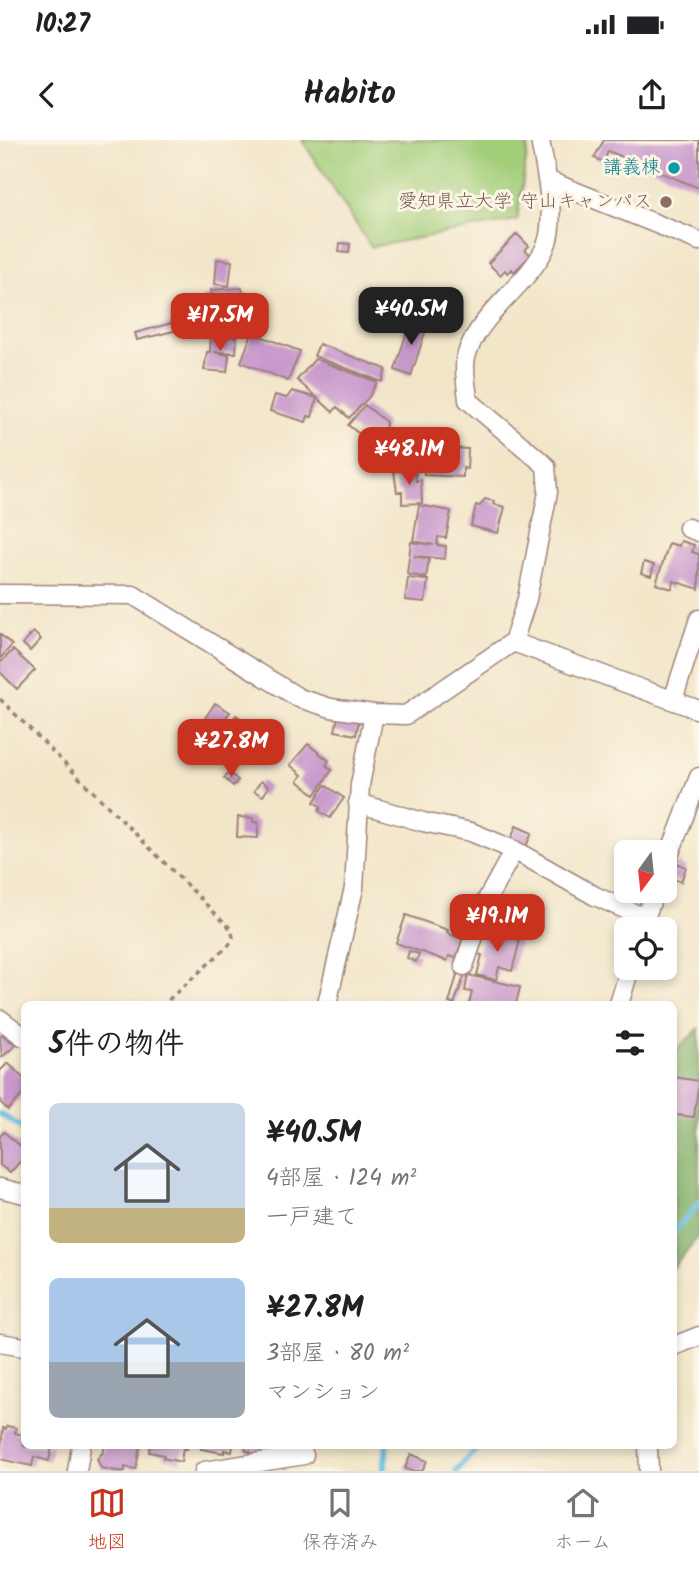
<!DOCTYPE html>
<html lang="ja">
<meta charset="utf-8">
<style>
body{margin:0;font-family:Kalam,"Klee One",sans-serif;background:#f6f6f6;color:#202124;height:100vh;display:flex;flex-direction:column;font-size:26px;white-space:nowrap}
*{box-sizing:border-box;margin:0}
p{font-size:23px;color:#757577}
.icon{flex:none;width:38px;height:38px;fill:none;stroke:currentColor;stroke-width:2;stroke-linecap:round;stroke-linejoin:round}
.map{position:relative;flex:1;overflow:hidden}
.side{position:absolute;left:21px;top:861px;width:656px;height:448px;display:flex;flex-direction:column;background:#fff;border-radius:10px;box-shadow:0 4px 10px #0003}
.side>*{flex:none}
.needle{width:46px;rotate:195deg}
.buttons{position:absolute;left:614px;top:700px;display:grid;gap:14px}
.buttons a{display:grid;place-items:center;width:63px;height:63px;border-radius:10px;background:#fff;box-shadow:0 4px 10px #0003;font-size:35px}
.price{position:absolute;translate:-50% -60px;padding:0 16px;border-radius:14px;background:#c8321e;color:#fff;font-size:23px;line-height:46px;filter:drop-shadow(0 2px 4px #0008)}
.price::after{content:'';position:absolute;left:50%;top:42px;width:21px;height:16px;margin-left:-10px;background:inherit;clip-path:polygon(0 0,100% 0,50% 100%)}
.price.on{background:#222;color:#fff}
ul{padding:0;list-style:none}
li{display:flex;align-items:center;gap:21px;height:175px;padding:0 28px}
li span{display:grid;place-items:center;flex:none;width:196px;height:140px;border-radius:10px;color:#555}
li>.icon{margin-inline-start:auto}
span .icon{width:84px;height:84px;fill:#fffc;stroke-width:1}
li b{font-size:30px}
h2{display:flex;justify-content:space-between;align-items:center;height:84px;padding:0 28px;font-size:30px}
.status{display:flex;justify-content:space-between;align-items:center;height:49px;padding:0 35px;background:#fff;direction:ltr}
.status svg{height:19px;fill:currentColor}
header{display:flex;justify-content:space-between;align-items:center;height:91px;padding:0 28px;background:#fff;font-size:32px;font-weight:600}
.tabs{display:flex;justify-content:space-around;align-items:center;height:98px;border-top:2px solid #e0e0e0;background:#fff;font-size:19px;color:#757577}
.tabs a{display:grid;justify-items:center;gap:4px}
.tabs .on{color:#c8321e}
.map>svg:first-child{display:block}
.green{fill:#a2cd79;stroke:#767652;stroke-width:2}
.forest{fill:#81b069;stroke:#66684a;stroke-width:2}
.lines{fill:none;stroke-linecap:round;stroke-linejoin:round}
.stream{stroke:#65bfe2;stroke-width:6}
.building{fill:#c897cc}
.street-casing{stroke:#9e827a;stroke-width:21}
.path{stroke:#9e827a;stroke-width:3.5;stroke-dasharray:5 5;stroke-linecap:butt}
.street{stroke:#fff;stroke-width:18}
.culture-dot{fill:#0f9aa8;stroke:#fcf5e5;stroke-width:2.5}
.education-dot{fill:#8d6e63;stroke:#fcf5e5;stroke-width:2.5}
.labels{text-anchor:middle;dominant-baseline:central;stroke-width:6;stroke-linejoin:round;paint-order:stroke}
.culture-label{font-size:19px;fill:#0d838f;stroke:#fcf5e5;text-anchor:end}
.education-label{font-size:19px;fill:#785e54;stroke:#fcf5e5;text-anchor:end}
</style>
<div class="status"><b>10:27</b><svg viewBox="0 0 49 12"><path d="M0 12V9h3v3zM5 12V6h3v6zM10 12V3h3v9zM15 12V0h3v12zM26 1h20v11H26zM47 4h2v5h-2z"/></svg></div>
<header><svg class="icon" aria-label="back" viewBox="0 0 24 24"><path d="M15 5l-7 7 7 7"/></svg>Habito<svg class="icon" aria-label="share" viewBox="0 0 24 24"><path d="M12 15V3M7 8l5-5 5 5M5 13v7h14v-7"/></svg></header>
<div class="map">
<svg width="699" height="1331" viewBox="0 0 699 1331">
<rect width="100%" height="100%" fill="#fcf5e5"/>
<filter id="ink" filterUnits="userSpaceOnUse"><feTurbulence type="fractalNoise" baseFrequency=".0143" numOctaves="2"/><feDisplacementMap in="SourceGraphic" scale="14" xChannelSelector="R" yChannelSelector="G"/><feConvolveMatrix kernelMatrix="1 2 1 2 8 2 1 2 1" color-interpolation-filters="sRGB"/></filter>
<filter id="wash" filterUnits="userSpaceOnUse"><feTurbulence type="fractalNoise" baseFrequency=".00686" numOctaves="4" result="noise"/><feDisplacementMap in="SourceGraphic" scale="28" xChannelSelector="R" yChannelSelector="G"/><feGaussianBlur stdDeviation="1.57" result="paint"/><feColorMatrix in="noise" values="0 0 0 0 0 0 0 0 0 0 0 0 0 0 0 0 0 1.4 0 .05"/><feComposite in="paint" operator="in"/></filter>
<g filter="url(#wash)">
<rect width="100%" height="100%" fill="#f2e6c9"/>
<path class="green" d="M302,0H529L517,80L371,107Z"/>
<path class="forest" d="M699,888V1095L674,1127V912Z"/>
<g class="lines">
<path class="stream" d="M0,974L24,989
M674,1092L699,1063
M384,1331L387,1306
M456,1331L479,1306"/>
</g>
<g id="blocks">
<path class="building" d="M604,0H699V48L608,11L604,22L594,18Z
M517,94L529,106L525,110L531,115L514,132L512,129L507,133L505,130L500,135L488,123Z
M340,103L350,104L349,113L339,112Z
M217,119L232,121L229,146L215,144Z
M242,148L243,154H248L250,182L206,185L204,156H212L211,150Z
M411,178L428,183L411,236L395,230Z
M205,180V188L178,190L137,200L135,193L179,181Z
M252,193L300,211L288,241L241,222Z
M211,195L237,197L236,213L214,212L229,215L227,232L204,230L207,212H210Z
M319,204L386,229L382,242L314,216Z
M315,219L377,242L369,257L349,278L337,267L333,272L297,240Z
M292,251L317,258L312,277L308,276L306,282L270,271L275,255L287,258Z
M365,265L386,282L385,291L358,293L348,285Z
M439,303L453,304V308L468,309L467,329L463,328V337L424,335V321H414L415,304Z
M393,308L407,309V328H392Z
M394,331H415L416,341L421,340L422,363L402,364V352H397Z
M485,359L494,361L493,364L505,367L498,393L471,386L476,365L480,366Z
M419,365L451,371L446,398L438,397L437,405L446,406L445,419L414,416L429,419L426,438L407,434L411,402L434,405L413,401Z
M681,401L694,405L692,412L699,414V449L674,441L672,449L656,444L669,403L679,406Z
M644,422L654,425L651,436L641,433Z
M408,438L428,440L425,462L405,460Z
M33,492L41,499L30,511L23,504Z
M0,494L12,505L0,519Z
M13,510L35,530L17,549L0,532V523Z
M215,563L230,572L225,579L231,582L236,575L246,582L231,606L200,586Z
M338,577L359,581L356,595L335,591Z
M308,604L329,621L326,625L332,630L315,655L298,641L302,635L290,625Z
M229,632L238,640L233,646L224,638Z
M261,641L269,647L263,656L254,651Z
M325,645L344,658L330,678L319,671L321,667L314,662Z
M238,677L253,678V682H258V698L237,697Z
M516,686L532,693L526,706L511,699Z
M677,723L686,727L681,742L671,738Z
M406,775L448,790L447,793L463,799L456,818L449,816L447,821L396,803Z
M485,789L520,800L512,831L499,827L496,840L477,835L482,815L478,814Z
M409,811L419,814L416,822L407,818Z
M458,832L465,834L454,864L449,863Z
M468,835L520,847L516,864H469L472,852L465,851Z
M2,895L16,905L2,917L0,897Z
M8,923L24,939V953L8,970L0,962V931Z
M674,937L699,941L694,977L674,975Z
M4,992L24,1009V1017L10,1033L0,1025V996Z
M7,1286L16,1288L15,1293L24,1295V1306H52L49,1321L34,1317L32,1326L0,1319L3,1288L6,1289Z
M105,1306H140L136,1329L125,1327V1331H117L101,1328L97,1319L103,1312Z
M150,1306H188L187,1309L183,1308L181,1322L163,1318L164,1315L149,1312Z
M201,1306H233L232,1312L224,1310V1313L201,1309Z
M245,1306H287V1311L251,1316L250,1311H246Z
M411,1314L427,1321L422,1331H411L405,1328Z"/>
</g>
</g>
<g filter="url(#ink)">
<use href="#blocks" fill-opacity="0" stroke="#9e827a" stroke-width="2"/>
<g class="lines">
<defs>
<path id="street" d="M547,40L699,101
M688,388L699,392
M0,454L133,455L299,558L331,568L374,574L406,575L513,502L527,459L548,352L546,326L468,260C467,247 463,230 466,217C477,175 526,147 545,108C558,80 545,29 540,0
M513,502L699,570
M673,560L699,479
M358,663L423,682L471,692L514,710L595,756L645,778
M665,726L699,637
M642,787L655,751
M464,826L485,763L514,710
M327,864L354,748L360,645L374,574
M619,864L630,828
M0,879L24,897
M0,1048L24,1054
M0,1203L24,1207
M674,1206L699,1196
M648,1306L649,1331
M77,1331L81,1306
M204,1331L304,1315"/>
</defs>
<use href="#street" class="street-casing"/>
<path class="path" d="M0,559L231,789L233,797L229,805L164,864"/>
<use href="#street" class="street"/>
</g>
</g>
<circle class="culture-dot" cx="674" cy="28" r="7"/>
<circle class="education-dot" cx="666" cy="62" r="7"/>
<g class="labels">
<g class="culture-label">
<text x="660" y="28">講義棟</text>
</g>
<g class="education-label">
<text x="652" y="62">愛知県立大学 守山キャンパス</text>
</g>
</g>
</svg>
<div class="buttons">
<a><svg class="needle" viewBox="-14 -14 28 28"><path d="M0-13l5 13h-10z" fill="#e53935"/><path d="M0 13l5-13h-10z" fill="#757577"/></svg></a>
<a><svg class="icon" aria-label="locate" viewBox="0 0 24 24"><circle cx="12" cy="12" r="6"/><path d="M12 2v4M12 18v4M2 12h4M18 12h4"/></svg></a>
</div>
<b class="price on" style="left:411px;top:207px">¥40.5M</b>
<b class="price" style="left:220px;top:213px">¥17.5M</b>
<b class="price" style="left:409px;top:347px">¥48.1M</b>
<b class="price" style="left:231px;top:639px">¥27.8M</b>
<b class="price" style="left:497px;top:814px">¥19.1M</b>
<section class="side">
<h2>5件の物件<svg class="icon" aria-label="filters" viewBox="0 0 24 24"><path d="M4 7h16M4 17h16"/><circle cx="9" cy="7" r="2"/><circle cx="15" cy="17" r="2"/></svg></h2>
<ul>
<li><span style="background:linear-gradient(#c9d6e8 75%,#c2b280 0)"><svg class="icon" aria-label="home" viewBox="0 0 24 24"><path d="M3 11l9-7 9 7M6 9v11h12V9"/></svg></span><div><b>¥40.5M</b><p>4部屋 · 124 m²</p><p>一戸建て</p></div></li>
<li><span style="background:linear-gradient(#a9c7e8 60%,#9aa5b1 0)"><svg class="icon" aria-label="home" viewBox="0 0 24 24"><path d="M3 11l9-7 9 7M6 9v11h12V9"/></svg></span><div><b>¥27.8M</b><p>3部屋 · 80 m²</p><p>マンション</p></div></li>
</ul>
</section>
</div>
<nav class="tabs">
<a class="on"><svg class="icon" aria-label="map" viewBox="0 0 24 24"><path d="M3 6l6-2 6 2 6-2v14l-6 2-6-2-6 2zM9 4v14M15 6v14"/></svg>地図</a>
<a><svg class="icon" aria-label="saved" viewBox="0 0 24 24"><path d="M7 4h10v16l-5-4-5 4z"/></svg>保存済み</a>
<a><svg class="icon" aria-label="home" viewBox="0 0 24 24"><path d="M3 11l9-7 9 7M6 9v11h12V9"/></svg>ホーム</a>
</nav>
